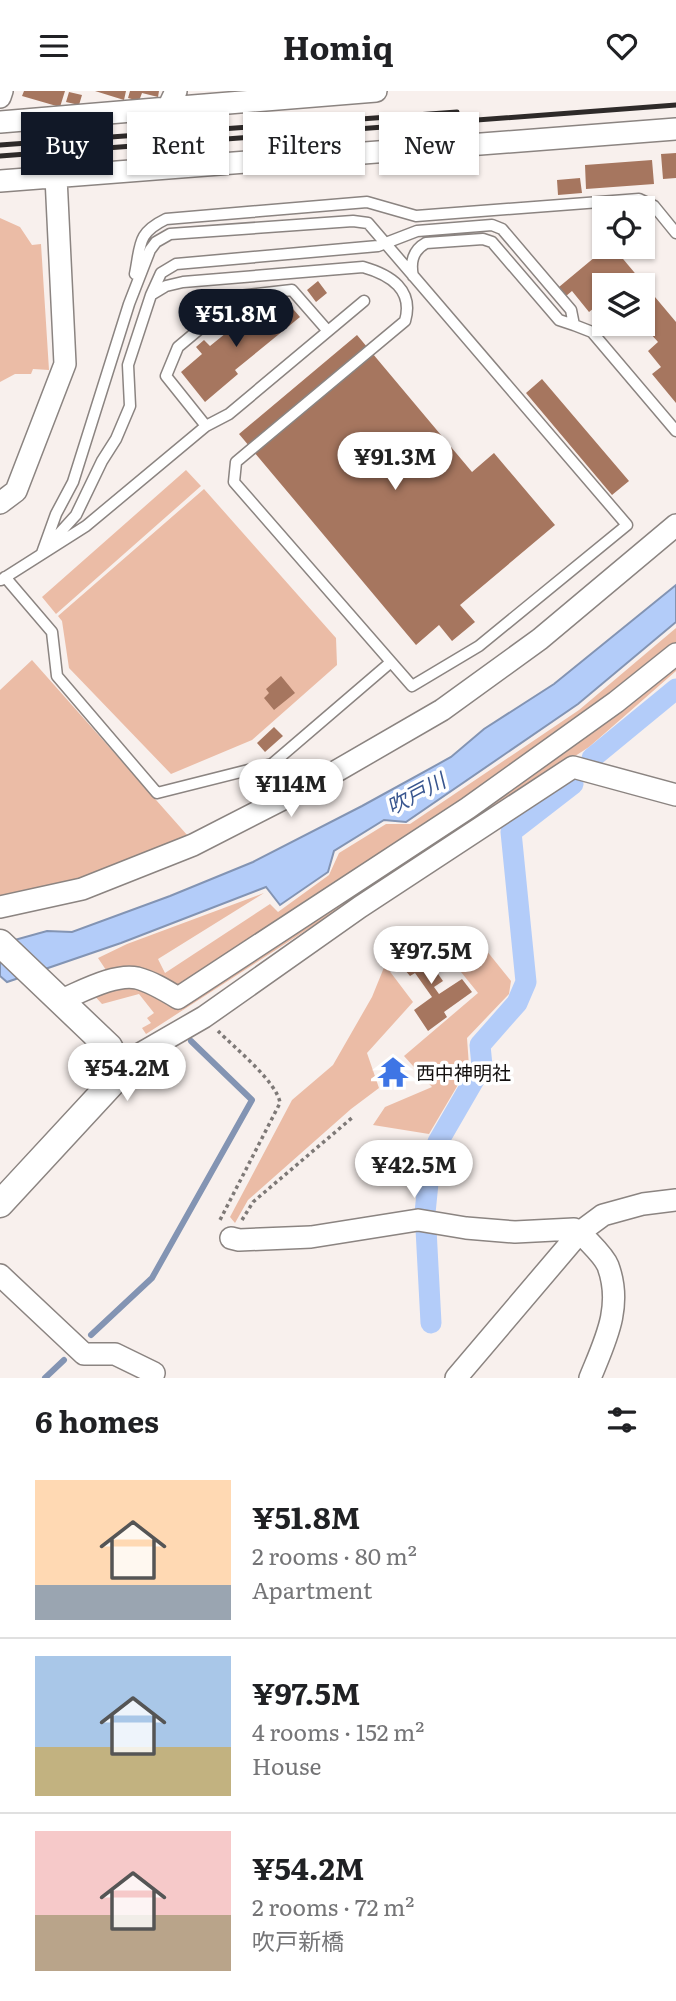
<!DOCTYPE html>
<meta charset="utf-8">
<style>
body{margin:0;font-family:Literata,"Noto Sans JP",serif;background:#f6f6f6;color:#202124;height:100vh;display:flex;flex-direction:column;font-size:26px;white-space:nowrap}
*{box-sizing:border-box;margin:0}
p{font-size:23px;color:#757577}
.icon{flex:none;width:38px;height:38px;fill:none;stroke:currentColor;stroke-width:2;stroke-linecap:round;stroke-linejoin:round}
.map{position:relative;height:1287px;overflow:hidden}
.side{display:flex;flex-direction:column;background:#fff;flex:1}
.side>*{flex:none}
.hud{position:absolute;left:21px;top:21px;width:635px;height:63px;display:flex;gap:14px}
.fabs{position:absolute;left:592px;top:105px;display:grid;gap:14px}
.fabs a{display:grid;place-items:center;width:63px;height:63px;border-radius:0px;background:#fff;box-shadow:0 2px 5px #0004;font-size:35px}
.price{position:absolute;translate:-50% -60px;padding:0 16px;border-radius:24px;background:#fff;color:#222;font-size:23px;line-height:46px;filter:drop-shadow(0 2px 4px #0008)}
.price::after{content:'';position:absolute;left:50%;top:42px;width:21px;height:16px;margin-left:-10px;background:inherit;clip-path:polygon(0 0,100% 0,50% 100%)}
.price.active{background:#111827;color:#fff}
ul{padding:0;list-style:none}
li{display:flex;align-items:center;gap:21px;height:175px;padding:0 35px}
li+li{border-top:2px solid #e0e0e0}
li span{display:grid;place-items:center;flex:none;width:196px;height:140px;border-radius:0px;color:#555}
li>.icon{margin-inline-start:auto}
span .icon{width:84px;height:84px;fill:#fffc;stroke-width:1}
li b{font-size:30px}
h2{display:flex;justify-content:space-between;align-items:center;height:84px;padding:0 35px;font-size:30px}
.pill{padding:0 24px;border-radius:0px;background:#fff;box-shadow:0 2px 5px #0004;font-size:24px;line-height:63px}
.pill.active{background:#111827;color:#fff}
header{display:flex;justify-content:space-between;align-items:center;height:91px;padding:0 35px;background:#fff;font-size:32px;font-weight:700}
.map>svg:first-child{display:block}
.green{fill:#ebbca6}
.water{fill:#b3ccf9;stroke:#8394b3;stroke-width:2}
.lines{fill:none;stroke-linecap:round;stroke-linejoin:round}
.stream{stroke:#8394b3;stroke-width:6}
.canal{stroke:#b3ccf9;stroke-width:21}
.building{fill:#a6765f}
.service-casing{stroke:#8b8481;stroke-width:13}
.minor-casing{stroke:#8b8481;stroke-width:24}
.tertiary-casing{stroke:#8b8481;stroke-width:29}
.path{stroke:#7e7977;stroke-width:3.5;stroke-dasharray:3.5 3.5;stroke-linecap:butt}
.service{stroke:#fff;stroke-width:10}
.minor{stroke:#fff;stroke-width:21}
.tertiary{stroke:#fff;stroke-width:26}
.rail{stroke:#2e2a29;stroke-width:5}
.labels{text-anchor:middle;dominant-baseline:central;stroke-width:7;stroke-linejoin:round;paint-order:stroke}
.poi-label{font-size:19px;fill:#13100f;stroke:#fff;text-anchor:start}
.water-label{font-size:21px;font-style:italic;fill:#39568f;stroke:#fff}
</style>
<header><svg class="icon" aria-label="menu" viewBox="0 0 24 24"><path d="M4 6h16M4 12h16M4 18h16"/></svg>Homiq<svg class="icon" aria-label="heart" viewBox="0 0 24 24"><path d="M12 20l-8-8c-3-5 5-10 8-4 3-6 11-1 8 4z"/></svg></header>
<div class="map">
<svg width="676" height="1287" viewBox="0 0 676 1287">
<rect width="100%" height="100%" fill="#f8f0ed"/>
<path class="green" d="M0,127L20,136L32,154L41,153L49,279L33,278L31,283H15L0,291Z
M186,379L201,395L56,523L42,506Z
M204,398L336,547L337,574L252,649L171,683L69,577L62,530L58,525Z
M676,537V580L589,656L146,943L142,937L151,932L147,927L154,922L139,903L102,913L82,891L110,885L98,867L127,853L264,802L158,868L165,882L270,813L278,821L329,784L339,762L386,733H410L579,619Z
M32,569L188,745L81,789L0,809V599Z
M425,838L447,839L486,859L511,890L509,903L467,947L469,975L429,1043L373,1034L385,1016L432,996L404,965L478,902L461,881L427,852Z
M385,874L413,911L367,962L379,997L351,1018L248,1109L235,1132L230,1126L292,1009L333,974L372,906Z"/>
<path class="water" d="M676,494V531L578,613L406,731L384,729L334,760L328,781L280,814L266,796L121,852L7,891L0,885V853L47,840L72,841L170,805L253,771L362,715L451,666L484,638L554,593Z"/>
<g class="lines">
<path class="stream" d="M91,1244L152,1187L252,1009L191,950
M45,1287L64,1269"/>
<path class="canal" d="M592,667L676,598
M425,1122L429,1082L438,1051L482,975L480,954L517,912L526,891L511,741L573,693
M426,1138L431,1232"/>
</g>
<path class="building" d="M24,0H65L60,16L22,5Z
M95,0H126L124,9Z
M130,0H159L158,6L142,2L139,10L128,7Z
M69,1L82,4L79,14L66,11Z
M676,62V87L663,88L661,63Z
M652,69L654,93L586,98L585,74Z
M580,87L582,102L558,104L557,89Z
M607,156H613L676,231V312L652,283L661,276L648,260L658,251L642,233L649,225L642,217V194H604V209L589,221L572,200L566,205L559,196Z
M318,190L327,202L316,211L307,199Z
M287,211L300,226L235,279L238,283L205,311L181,281L202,263L196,256L204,249L210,255L258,216L264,223L275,213L279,218Z
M357,244L472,381L494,362L555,434L460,514L475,531L452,550L439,534L416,554L239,343Z
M542,288L629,390L612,404L526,302Z
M281,585L295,602L274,619L264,607L269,602L266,598Z
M274,636L283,645L265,661L257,652Z
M415,850L443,890L434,896L439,903L462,888L472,901L444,921L447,926L428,940L414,919L432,906L415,882L410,885L393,865Z"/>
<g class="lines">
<defs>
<path id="service" d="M135,183C141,153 137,142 166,128L367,111L416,125L639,108L654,115L676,142
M413,185C410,172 413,159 426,152L483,148L492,151L559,229L574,234
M206,335L166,285L178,256L239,205L292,199L327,239
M46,457L76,424L102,370L116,348L130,315L128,274L151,204L161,182L176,173L378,155L417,140L492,134L502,138L571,219L574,234L592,241L676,340
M42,462L56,423L73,391L129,213L150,159L156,151L170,143L353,130L368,132L627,434L479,555L412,595L234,391L236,371L405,230C414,199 391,184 363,176L183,191L166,195L151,204
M5,486L52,541L57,585L157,702L272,673L391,571
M1,489L86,435L206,335L229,323L364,210"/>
<path id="minor" d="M0,6L2,0
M168,17L376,0
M0,31L168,17L176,0
M0,90L676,38
M0,412L16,400L65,273L56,86
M0,816L82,798L193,754L328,685L442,619L540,548L676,434
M61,909C81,901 115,882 137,887C152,891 165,899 178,907L468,717L616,611L676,563
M119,975L204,926L360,816L573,676L676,704
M231,1147L239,1149L311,1146L418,1129L466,1137L515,1141L574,1138L580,1141C588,1151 603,1163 608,1175C623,1216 605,1250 590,1287
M0,1184L84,1263H115L154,1282L152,1287
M456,1287L580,1141L603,1124L643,1113L676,1109"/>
<path id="tertiary" d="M0,852L109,956L119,975L111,993L0,1113"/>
</defs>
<use href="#service" class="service-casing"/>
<use href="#minor" class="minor-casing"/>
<use href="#tertiary" class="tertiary-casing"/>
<path class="path" d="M218,940C235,957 277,991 280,1012L220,1129
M242,1129L253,1111L353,1026"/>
<use href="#service" class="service"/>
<use href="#minor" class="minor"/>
<use href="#tertiary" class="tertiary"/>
<path class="rail" d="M0,54L457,21
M0,65L676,14"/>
</g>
<defs>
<symbol id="temple-bare" viewBox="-9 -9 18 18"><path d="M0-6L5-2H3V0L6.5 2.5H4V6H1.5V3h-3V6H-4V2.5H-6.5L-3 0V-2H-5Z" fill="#3e75e5" stroke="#fff" stroke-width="2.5" paint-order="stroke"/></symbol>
</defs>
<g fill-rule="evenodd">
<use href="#temple-bare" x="371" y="959" width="44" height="44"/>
</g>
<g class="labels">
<g class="poi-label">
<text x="416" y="981">西中神明社</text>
</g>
<g class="water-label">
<text transform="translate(415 701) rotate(-28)">吹戸川</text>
</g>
</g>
</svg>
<div class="fabs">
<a><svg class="icon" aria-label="locate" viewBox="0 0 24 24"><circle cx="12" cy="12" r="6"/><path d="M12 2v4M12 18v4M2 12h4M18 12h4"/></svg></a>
<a><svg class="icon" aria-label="layers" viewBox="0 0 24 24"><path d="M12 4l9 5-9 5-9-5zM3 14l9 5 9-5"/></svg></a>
</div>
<b class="price active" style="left:236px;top:258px">¥51.8M</b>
<b class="price" style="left:395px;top:401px">¥91.3M</b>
<b class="price" style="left:291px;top:728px">¥114M</b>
<b class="price" style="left:431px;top:895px">¥97.5M</b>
<b class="price" style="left:127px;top:1012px">¥54.2M</b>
<b class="price" style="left:414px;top:1109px">¥42.5M</b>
<div class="hud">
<a class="pill active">Buy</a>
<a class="pill">Rent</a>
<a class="pill">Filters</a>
<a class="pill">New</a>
</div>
</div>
<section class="side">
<h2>6 homes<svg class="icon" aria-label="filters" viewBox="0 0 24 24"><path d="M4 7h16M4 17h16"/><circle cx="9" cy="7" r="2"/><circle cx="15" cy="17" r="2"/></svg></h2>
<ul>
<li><span style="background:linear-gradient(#ffd9b3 75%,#9aa5b1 0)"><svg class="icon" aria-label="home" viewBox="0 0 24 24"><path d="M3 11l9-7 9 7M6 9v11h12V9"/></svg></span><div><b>¥51.8M</b><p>2 rooms · 80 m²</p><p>Apartment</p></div></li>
<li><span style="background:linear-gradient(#a9c7e8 65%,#c2b280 0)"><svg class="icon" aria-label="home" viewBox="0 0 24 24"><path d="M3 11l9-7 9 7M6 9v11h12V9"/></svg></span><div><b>¥97.5M</b><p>4 rooms · 152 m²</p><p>House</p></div></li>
<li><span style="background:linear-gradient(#f6c9c9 60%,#b9a48a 0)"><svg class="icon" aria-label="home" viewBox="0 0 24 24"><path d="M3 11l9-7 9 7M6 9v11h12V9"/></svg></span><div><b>¥54.2M</b><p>2 rooms · 72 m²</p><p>吹戸新橋</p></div></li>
</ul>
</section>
